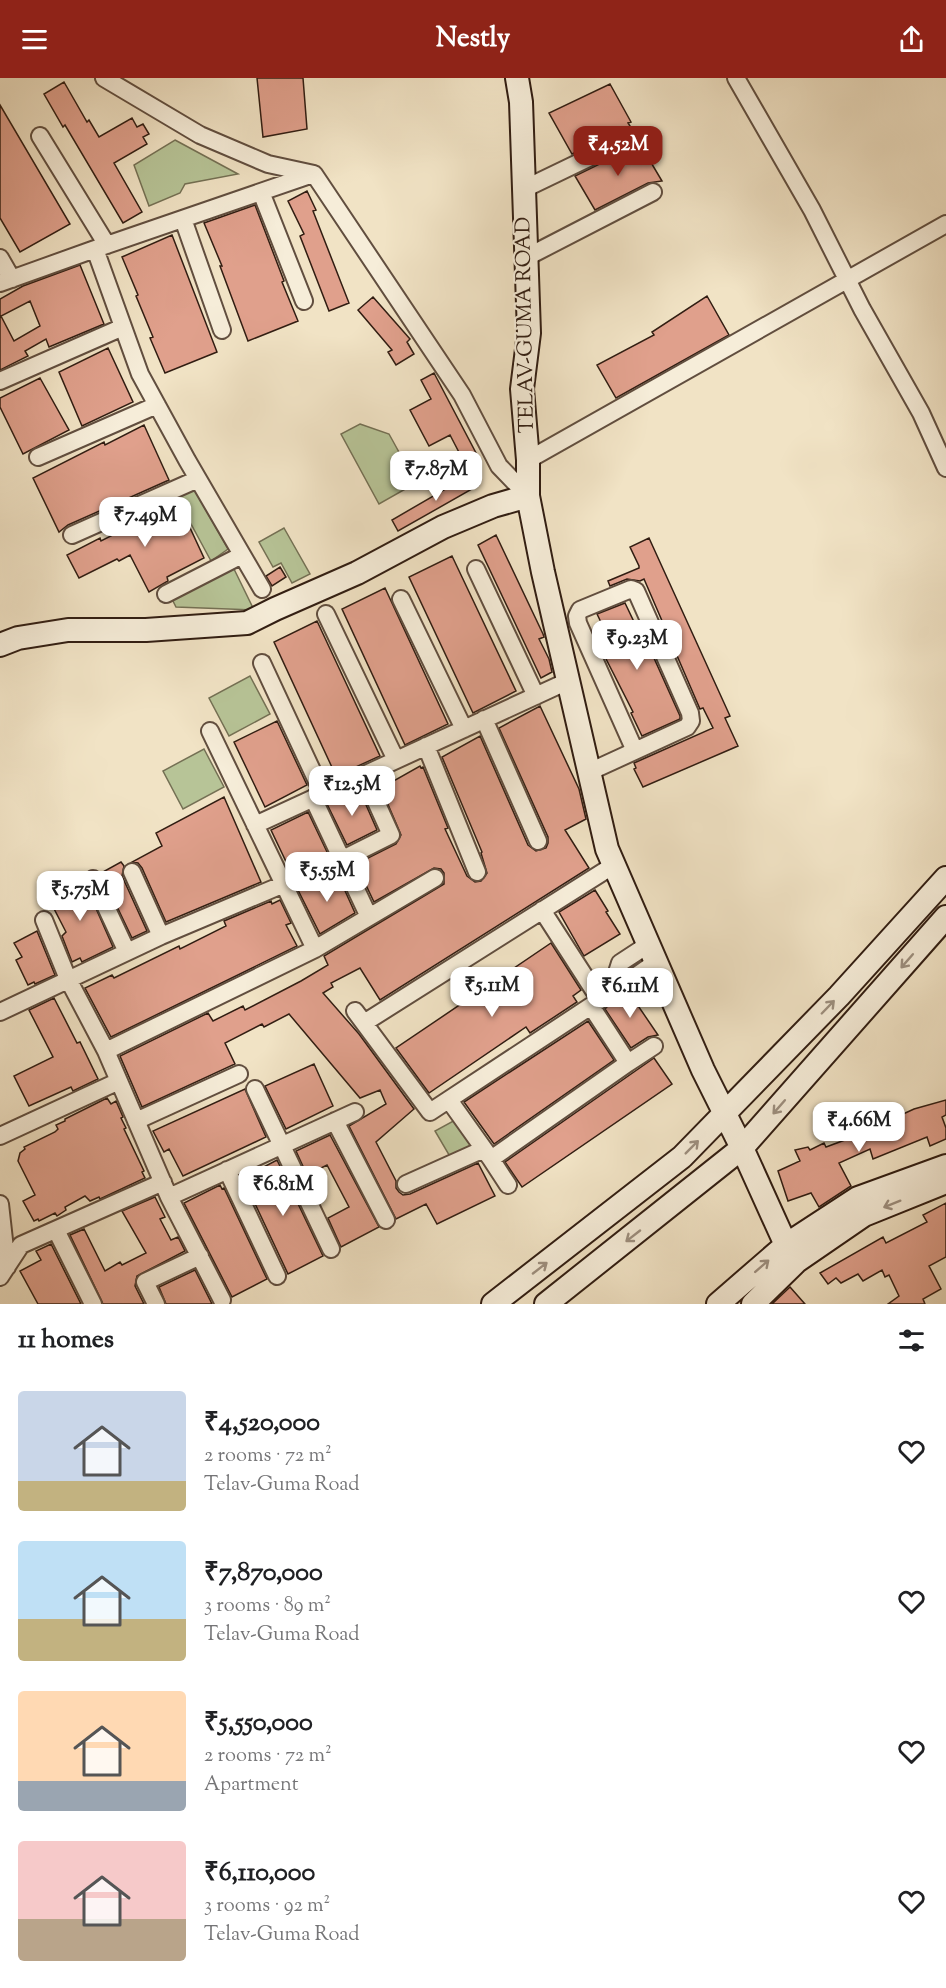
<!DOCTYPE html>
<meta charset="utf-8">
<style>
body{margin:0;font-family:"Sorts Mill Goudy",serif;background:#f6f6f6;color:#202124;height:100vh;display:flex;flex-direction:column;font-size:22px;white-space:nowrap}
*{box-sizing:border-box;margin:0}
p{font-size:20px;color:#757577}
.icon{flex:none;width:33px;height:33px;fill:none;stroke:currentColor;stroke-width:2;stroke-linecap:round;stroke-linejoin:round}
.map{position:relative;height:1226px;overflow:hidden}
.sheet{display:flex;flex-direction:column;background:#fff;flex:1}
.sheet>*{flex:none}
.price{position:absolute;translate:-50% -51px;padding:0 14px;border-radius:12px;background:#fff;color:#222;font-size:20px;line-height:39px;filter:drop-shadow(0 2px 3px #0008)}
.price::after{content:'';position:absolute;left:50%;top:36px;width:18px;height:14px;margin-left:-9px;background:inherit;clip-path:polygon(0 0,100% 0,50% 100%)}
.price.current{background:#8f2418;color:#fff}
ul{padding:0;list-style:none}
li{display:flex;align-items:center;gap:18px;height:150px;padding:0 18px}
li span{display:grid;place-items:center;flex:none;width:168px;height:120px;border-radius:6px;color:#555}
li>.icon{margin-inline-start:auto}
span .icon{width:72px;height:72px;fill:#fffc;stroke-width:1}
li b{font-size:26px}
h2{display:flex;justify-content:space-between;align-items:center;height:72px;padding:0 18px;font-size:26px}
header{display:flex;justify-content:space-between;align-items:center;height:78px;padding:0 18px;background:#8f2418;color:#fff;font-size:27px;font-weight:800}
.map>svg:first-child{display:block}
.green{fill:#b7c497;stroke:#747054;stroke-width:1.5}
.building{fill:#e0a08c;stroke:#311d12;stroke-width:1.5;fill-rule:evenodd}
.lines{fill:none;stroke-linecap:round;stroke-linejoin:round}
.street-casing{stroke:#614e3f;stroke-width:20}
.secondary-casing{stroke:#311d12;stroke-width:26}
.street{stroke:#f6edd9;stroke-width:16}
.secondary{stroke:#f6edd9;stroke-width:22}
.oneway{stroke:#9d8f7f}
.labels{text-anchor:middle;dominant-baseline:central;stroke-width:4.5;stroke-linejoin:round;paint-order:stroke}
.street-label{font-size:21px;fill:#311d12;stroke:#f6edd9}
</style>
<header><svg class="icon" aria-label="menu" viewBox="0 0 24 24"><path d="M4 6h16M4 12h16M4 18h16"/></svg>Nestly<svg class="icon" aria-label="share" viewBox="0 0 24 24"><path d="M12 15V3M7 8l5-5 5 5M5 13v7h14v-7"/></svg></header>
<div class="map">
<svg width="946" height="1226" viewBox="0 0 946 1226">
<rect width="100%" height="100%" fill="#f1e3c5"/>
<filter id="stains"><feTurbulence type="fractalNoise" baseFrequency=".00333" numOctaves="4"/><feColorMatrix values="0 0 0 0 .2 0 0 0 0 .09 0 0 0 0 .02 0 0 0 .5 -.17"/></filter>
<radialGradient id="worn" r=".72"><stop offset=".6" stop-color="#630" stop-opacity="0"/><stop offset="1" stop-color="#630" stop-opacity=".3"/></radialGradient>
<path class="green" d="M175,62L238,96L185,106L180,115L149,128L134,87Z
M360,346L389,356L416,405L379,426L341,356Z
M194,411L228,471L211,483L177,420Z
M284,450L310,496L292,505L281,485L273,489L259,464Z
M233,489L254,532L176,529L171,519Z
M250,598L270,636L229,658L209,620Z
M204,671L224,709L183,731L163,693Z
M457,1041L473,1070L452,1082L435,1053Z"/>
<path class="building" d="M257,0H303L307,51L263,59Z
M64,4L87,44L89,42L99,59L132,40L137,49L143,46L149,56L143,59L147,66L114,85L142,134L123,145L65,47L63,49L44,16Z
M610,6L631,44L628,45L630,48L572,76L549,35Z
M0,27L70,146L20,174L0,140Z
M640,66L662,103L648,105L595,132L575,98Z
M307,113L316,132L313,133L349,225L329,233L300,158L304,156L288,123Z
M255,127L284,203L282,204L298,243L248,263L220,188H222L204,145Z
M172,157L217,274L165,295L150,260L153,259L136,218L138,217L122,179Z
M80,187L104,246L49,269L46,261L25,273L28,278L0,292V221L23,208ZM30,223L40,248L14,263L1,238Z
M707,218L729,257L616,320L597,287L654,257L652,254Z
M373,219L410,261L407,264L414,276L396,287L388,274L392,272L358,232Z
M108,270L133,324L82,348L59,294Z
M434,295L476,375L463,382L450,357L429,368L410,332L431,321L421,302Z
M40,300L69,352L23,376L0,329V320Z
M144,347L169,402L68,447L59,454L33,400L104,364L105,367Z
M473,395L479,407L398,453L392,442Z
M178,424L204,480L167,499L168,503L149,514L130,477L119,483L117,481L79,500L67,477L100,460L101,463Z
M496,457L543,556L544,559L539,561L549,581L552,594L541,600L478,467Z
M649,460L730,638L725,640L738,668L643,709L634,691L636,690L634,685L713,650L703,630L700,631L644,501L640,503L627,501L610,508L608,503L639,490V488L630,469Z
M452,478L516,613L473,635L409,499Z
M280,489L286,499L272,508L266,498Z
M385,510L448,646L405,667L342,531Z
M625,525L637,550L640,549L680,638V641L642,658L631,635L633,634L600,569L610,563L597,536Z
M317,543L380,678L336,698L274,564Z
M540,628L579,711L586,741L565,752L589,790L380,922L360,890L331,905L333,909L323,915L359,956L414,1031L376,1064L396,1103V1110L399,1114L403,1117L410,1116L478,1085L495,1118L437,1146L426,1126L396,1141L349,1048L386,1026L380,1012L360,1020L289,936L264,949L262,946L225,965L235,986L142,1029L120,978L208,935L213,943L243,928L245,932L301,903L328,887L324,878L444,806V795L441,791L434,790L374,824L356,786L396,766L401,757L381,710L420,688L421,690L423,689L448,750L445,751L467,798L475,804L481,803L487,795L481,775L482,774L442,679L480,658L528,767L536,773L546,770L548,765V759L499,650Z
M277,643L307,707L265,729L234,664Z
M356,712L361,721L363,720L377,752L347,767L327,726Z
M224,719L261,804L166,844L142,790L138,785L132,784L162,768L156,755Z
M308,734L328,776L290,792L271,752Z
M121,784L124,788L122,798L147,853L132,860L101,795Z
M337,795L355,835L320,856L298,812Z
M83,801L113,869L82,884L80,880L72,884L62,858L66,854L48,819Z
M595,812L608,833L606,834L620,856L584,878L559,834Z
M280,822L291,845L286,847L297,868L111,959L85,910L112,897L114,900L179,868L180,871L226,848L224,843L271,823L272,826Z
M37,853L55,897L35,906L34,904L28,907L16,882L22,879L14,865Z
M551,865L581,912L573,918L577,924L530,955L526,949L429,1015L396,970Z
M628,913L658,957L648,959L631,970L605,931L619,916Z
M54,920L77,965L80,964L98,1001L73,1013L71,1009L29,1028L14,998L53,979L29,932Z
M588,943L614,982L494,1066L464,1024Z
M654,980L672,1006L522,1109L505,1084Z
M314,986L333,1028L286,1051L265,1008Z
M245,1011L266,1059L183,1098L169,1071L164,1074L153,1053Z
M107,1020L111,1026L116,1023L123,1039L121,1040L126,1050L124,1051L144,1093L142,1094L145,1100L100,1121L99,1119L90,1123L85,1118L65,1129L66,1132L57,1138L55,1135L39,1143L38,1141L34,1143L23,1123L35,1117L18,1083L20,1075L25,1071L24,1069L55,1054L58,1051L56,1047L65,1043V1041Z
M946,1022V1037L942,1039L946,1050V1061L930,1068L927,1059L873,1081L870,1071L839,1085L851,1108L819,1129L811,1115L788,1123L778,1093L800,1083L795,1072L808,1069L810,1072L824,1065L826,1069L853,1059L914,1031Z
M330,1057L379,1149L341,1169L328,1140L349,1129L327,1087L307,1097L296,1073Z
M277,1082L323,1178L288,1196L243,1100Z
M220,1107L222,1111L224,1110L267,1201L232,1219L184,1125Z
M155,1119L165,1139L160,1141L171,1162L178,1159L185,1173L137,1198L135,1208L144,1226H103L70,1157L84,1151L105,1193L120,1184L122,1187L146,1175L122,1133Z
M946,1125V1179L929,1188L941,1211L923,1221L925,1226H888L899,1218L889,1197L885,1199L882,1192L863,1203L858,1196L841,1205L836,1200L828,1206L820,1195L883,1159L886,1165L927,1144L923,1137Z
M51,1166L81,1226H38L20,1193L41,1182L36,1173Z
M195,1192L212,1226H166L159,1209Z
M790,1209L805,1226H772Z"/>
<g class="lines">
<defs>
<path id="street" d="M104,0L200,57L268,86L314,96L462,317L499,388L528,418
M736,0L812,132L862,231L921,335L946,390
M40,58L107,167
M524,111L634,58
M261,114L304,223
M183,141L222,252
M527,179L653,114
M0,180L12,201
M0,205L95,171
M0,303L123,249
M38,379L157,327
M528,382L946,146
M72,457L198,401
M476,491L536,618
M262,511L187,382L140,296L95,171L313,96
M166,516L242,477
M401,521L464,651
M326,536L396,682
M262,585L323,716
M484,641L538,763
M210,653L315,871L435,800
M426,668L477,794
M589,694L687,649L691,643L690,635L636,513L631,511L580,532L577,538L578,545L635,673
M313,720L369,839
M255,747L568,603
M132,794L161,858
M93,801L127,874
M542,832L600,922
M44,842L68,901L106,973L169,1119L222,1222
M613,907L633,900L656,884
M355,933L430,1034L600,922L613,907L620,885L649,866
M0,934L161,858L341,782L391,757L364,697
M364,945L614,787
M106,973L315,871
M628,985L654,968
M255,1011L331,1171
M449,1022L491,1081L628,985L591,928
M136,1043L239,996
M335,1043L386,1142
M0,1058L119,1003
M491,1081L508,1107
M227,1092L277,1198
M406,1106L484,1071
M169,1119L355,1034
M0,1126L7,1189
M56,1152L93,1226
M0,1199L21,1167L163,1104
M156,1226L145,1204L200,1178"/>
<path id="secondary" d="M517,0L521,24L529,255L522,311L528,382V418L543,494L607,771L703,992L742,1070L786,1167L797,1183
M0,567L18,560L68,552H146L247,545L275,531L357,495L443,449L493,428L528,418
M493,1226L682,1079L839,918L946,800
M546,1226L742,1070L946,839
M718,1226L786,1167L858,1120L946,1088
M753,1226L797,1183L864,1137L946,1104"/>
</defs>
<use href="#street" class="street-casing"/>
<use href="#secondary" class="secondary-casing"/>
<use href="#street" class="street"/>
<use href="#secondary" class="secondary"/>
</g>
<defs><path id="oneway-shaft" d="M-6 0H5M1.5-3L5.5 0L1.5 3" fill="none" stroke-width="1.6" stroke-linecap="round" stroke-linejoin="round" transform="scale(1.5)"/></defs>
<g class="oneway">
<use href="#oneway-shaft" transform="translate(907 883) rotate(131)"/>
<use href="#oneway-shaft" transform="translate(828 929) rotate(-46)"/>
<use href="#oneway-shaft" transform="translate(779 1029) rotate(131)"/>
<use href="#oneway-shaft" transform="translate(692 1069) rotate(-45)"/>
<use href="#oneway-shaft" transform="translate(892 1126) rotate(158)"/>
<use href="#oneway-shaft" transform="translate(633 1158) rotate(142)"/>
<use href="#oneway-shaft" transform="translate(762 1188) rotate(-41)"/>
<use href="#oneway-shaft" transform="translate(540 1190) rotate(-38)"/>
</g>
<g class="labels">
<g class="street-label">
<text transform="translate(526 247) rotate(-91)">TELAV-GUMA ROAD</text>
</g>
</g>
<rect width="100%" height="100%" filter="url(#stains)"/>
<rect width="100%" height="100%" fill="url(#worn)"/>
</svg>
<b class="price current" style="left:618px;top:99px">₹4.52M</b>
<b class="price" style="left:436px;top:424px">₹7.87M</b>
<b class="price" style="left:145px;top:470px">₹7.49M</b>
<b class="price" style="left:637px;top:593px">₹9.23M</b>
<b class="price" style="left:352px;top:739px">₹12.5M</b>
<b class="price" style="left:327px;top:825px">₹5.55M</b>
<b class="price" style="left:80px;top:844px">₹5.75M</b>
<b class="price" style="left:492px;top:940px">₹5.11M</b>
<b class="price" style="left:630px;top:941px">₹6.11M</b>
<b class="price" style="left:859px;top:1075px">₹4.66M</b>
<b class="price" style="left:283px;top:1139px">₹6.81M</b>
</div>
<section class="sheet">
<h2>11 homes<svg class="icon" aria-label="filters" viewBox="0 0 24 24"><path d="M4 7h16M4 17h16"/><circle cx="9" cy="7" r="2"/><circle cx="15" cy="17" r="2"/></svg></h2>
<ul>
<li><span style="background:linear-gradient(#c9d6e8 75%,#c2b280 0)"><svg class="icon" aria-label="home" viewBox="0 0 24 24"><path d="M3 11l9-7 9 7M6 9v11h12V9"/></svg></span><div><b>₹4,520,000</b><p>2 rooms · 72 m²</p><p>Telav-Guma Road</p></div><svg class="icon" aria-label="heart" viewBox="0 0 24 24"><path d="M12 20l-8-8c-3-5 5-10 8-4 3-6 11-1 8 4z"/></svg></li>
<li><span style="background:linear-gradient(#bfe0f5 65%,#c2b280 0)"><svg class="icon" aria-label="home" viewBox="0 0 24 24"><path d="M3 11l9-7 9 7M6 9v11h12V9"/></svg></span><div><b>₹7,870,000</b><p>3 rooms · 89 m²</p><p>Telav-Guma Road</p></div><svg class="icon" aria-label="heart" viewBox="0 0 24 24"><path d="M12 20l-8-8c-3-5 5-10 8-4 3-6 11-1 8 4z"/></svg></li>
<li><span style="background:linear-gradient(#ffd9b3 75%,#9aa5b1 0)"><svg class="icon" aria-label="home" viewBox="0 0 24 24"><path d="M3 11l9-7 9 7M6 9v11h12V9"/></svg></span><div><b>₹5,550,000</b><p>2 rooms · 72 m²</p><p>Apartment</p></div><svg class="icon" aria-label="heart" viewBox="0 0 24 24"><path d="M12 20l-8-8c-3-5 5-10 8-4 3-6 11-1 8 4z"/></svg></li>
<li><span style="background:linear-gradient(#f6c9c9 65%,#b9a48a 0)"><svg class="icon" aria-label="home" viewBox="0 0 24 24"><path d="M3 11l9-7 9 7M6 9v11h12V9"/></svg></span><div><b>₹6,110,000</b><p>3 rooms · 92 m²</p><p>Telav-Guma Road</p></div><svg class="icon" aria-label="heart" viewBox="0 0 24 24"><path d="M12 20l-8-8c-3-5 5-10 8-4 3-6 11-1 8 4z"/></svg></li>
</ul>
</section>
